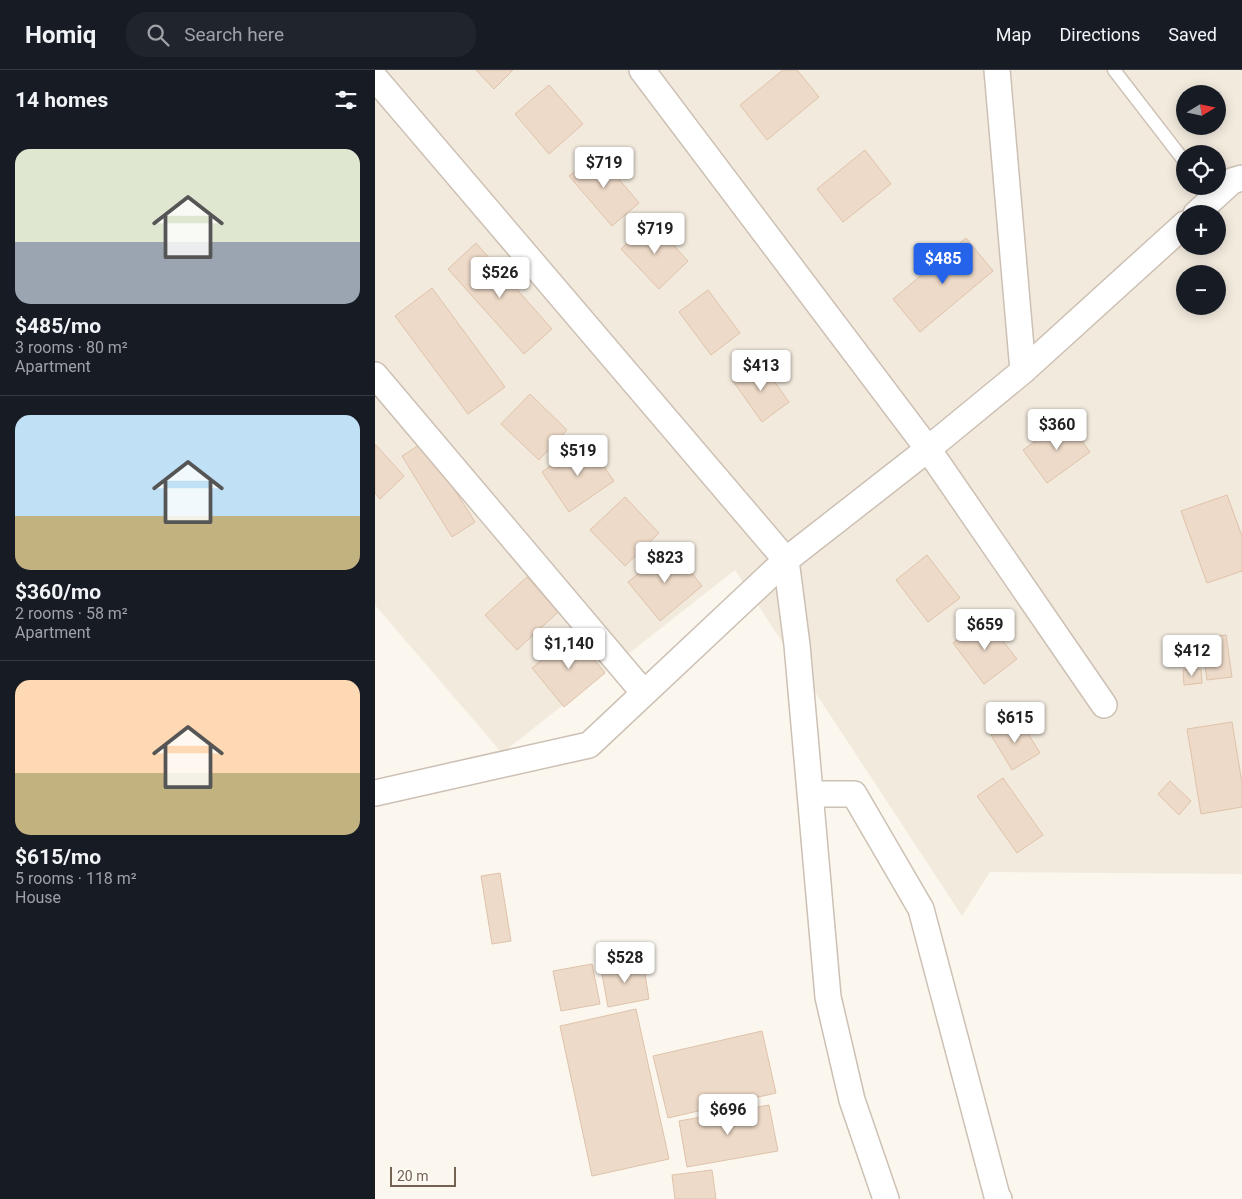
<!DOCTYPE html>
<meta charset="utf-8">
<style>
body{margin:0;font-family:Roboto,sans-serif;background:#20242c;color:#f1f3f6;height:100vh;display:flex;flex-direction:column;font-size:19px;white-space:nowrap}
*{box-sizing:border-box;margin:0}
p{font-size:16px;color:#9ea1a6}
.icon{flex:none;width:28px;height:28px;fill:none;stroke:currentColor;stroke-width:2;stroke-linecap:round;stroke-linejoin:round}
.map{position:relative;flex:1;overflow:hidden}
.drawer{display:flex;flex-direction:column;background:#171b24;width:375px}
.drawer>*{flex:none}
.needle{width:32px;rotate:80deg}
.controls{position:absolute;left:801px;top:15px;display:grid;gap:10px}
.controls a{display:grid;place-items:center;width:50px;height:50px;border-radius:50%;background:#171b24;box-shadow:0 2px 12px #0003;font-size:25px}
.scale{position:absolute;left:15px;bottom:12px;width:66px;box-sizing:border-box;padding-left:5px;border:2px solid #756152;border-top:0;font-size:14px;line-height:18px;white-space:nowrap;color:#756152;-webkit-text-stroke:4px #fefbf4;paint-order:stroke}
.price{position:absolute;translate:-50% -42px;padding:0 11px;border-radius:5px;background:#fff;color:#222;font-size:16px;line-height:32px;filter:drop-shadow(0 1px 2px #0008)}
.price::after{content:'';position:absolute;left:50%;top:30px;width:15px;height:11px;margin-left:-8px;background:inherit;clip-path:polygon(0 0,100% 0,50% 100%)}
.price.on{background:#2563eb;color:#fff}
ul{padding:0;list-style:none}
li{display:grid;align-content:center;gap:10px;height:265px;padding:0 15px}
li+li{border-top:1px solid #363941}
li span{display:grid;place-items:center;height:155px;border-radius:15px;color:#555}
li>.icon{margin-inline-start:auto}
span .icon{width:90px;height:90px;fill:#fffc;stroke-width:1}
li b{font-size:21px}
h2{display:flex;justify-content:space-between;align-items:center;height:60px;padding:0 15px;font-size:21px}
header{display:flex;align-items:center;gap:30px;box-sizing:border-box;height:70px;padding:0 25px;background:#171b24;border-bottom:1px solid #363941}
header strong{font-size:24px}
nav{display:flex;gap:28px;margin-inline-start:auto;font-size:18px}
.search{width:350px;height:45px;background:#20242c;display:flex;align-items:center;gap:12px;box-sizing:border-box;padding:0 18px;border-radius:20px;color:#9ea1a6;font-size:19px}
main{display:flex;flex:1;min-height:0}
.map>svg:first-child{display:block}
.residential{fill:#f2eadd;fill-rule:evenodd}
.building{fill:#eedac8;stroke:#dfc2aa}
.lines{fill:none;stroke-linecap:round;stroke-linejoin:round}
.lane-casing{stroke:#cdc0b4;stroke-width:15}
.street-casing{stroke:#cdc0b4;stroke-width:28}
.lane{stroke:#fff;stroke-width:12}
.street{stroke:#fff;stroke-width:25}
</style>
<header>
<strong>Homiq</strong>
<div class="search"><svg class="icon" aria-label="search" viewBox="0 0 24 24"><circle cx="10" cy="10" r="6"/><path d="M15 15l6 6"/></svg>Search here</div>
<nav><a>Map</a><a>Directions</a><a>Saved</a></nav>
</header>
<main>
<section class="drawer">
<h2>14 homes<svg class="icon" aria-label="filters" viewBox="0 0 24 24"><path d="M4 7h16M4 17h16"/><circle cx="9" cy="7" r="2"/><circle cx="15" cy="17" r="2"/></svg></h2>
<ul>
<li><span style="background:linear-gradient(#dfe7d0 60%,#9aa5b1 0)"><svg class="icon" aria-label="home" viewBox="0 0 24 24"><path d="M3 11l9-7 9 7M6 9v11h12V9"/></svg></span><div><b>$485/mo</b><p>3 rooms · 80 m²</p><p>Apartment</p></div></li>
<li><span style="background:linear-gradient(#bfe0f5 65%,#c2b280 0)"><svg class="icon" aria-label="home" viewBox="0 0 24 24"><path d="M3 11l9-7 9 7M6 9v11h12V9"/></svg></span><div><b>$360/mo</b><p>2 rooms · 58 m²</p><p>Apartment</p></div></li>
<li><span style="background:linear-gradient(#ffd9b3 60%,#c2b280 0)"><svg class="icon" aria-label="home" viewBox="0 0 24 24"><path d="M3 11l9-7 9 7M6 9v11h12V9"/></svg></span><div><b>$615/mo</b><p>5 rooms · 118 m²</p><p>House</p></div></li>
</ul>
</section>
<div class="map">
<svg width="867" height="1129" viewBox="0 0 867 1129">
<rect width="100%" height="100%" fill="#fbf7ee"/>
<path class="residential" d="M0,0H867V804L615,802L587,846L360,500L127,683L0,535ZM810,24H842V56H810ZM810,84H842V116H810ZM810,144H842V176H810ZM810,204H842V236H810Z"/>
<path class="building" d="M101,0H138L119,19Z
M408,0H422L444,27L392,70L365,35Z
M174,15L208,54L174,84L140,44Z
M490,80L516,114L468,152L442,119Z
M222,83L264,133L237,156L194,106Z
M276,151L313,191L284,219L246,179Z
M591,168L618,201L545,262L518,229Z
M101,173L177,259L149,284L73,199Z
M57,218L130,317L93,344L20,246Z
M333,220L365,263L336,285L304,242Z
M385,291L414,332L387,352L358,311Z
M155,324L192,360L164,390L126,354Z
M691,349L715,382L672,413L648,380Z
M211,371L239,411L194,442L167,402Z
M49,372L100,452L77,467L27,386Z
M0,374L29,406L5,429L0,423Z
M852,425L867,466V501L832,513L806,441Z
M250,427L284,463L250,496L215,460Z
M296,477L327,516L285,551L253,512Z
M552,485L585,528L553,552L521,510Z
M152,507L183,542L142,580L110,545Z
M610,548L642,589L609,614L578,573Z
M199,564L230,603L189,637L157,598Z
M851,565L857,607L832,610L826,568Z
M826,599L827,613L809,615L808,600Z
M644,649L665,683L637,700L616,665Z
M857,652L867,713V737L826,744L812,659Z
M628,708L668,765L642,783L602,726Z
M795,711L816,731L804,745L783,724Z
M125,803L136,871L117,874L106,806Z
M268,892L274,929L233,937L226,899Z
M217,894L225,934L186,941L178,901Z
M261,939L294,1089L217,1106L185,956Z
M387,961L401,1023L293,1048L278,986Z
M394,1035L403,1081L312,1097L304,1051Z
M337,1100L341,1129H300L297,1105Z"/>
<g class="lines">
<defs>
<path id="lane" d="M739,0L810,92"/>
<path id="street" d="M267,0L553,379L729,635
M622,0L648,301
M0,8L411,490L422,575L453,927L477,1030L511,1129
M821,144L857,111L867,108
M0,305L269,623
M0,723L214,675L411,490L553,379L648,301L810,154
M435,724H479L546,839L622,1126L624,1129"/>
</defs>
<use href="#lane" class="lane-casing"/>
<use href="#street" class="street-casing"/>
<use href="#lane" class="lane"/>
<use href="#street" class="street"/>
</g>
</svg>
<div class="controls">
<a><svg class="needle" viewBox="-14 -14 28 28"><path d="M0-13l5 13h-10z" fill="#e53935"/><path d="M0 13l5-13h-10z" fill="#9ea1a6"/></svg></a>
<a><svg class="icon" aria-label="locate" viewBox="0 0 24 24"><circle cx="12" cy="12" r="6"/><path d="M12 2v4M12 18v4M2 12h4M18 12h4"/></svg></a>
<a>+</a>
<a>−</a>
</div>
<div class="scale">20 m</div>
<b class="price" style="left:229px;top:119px">$719</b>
<b class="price" style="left:280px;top:185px">$719</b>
<b class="price on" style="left:568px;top:215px">$485</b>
<b class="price" style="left:125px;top:229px">$526</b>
<b class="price" style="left:386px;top:322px">$413</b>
<b class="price" style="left:682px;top:381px">$360</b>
<b class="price" style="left:203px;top:407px">$519</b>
<b class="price" style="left:290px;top:514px">$823</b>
<b class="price" style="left:610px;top:581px">$659</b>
<b class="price" style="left:194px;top:600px">$1,140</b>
<b class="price" style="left:817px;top:607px">$412</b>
<b class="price" style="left:640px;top:674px">$615</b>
<b class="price" style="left:250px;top:914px">$528</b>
<b class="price" style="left:353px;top:1066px">$696</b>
</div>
</main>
